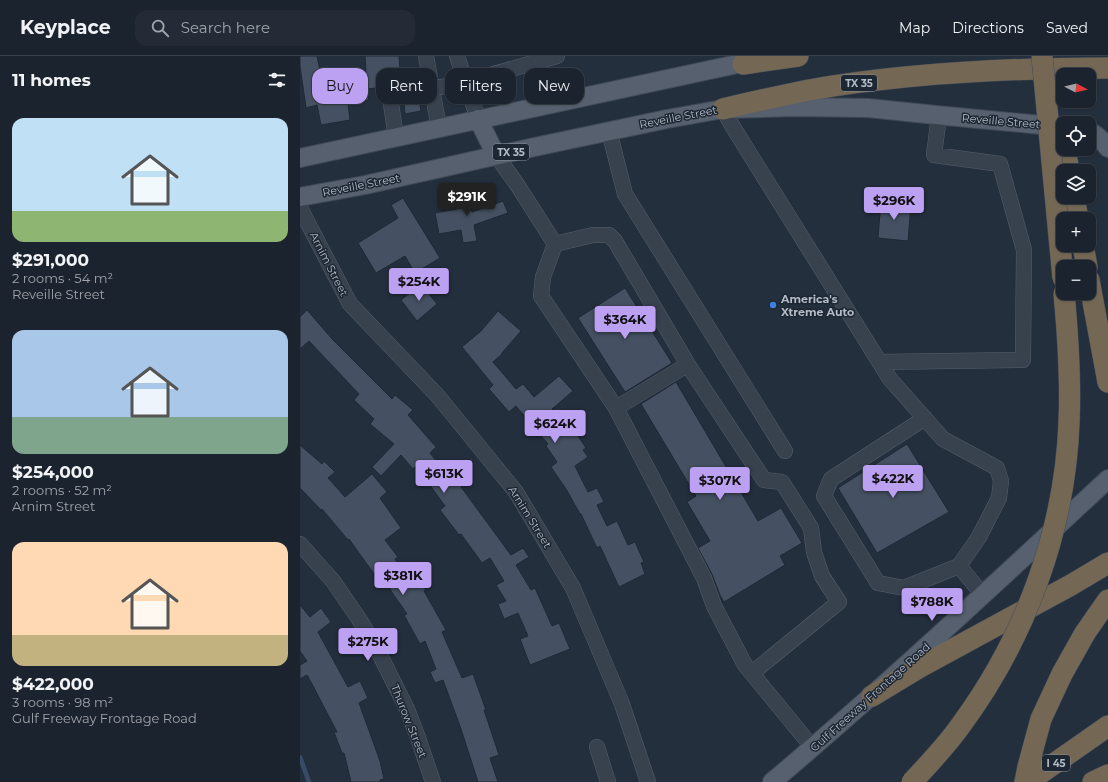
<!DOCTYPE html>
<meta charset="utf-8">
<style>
body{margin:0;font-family:Montserrat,sans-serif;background:#242b36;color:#f1f3f6;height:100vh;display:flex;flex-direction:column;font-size:15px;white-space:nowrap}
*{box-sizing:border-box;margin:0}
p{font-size:13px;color:#a0a4aa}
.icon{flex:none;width:22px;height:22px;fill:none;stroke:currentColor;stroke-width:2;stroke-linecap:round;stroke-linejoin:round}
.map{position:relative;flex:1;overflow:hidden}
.drawer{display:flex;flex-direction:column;background:#1b232e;width:300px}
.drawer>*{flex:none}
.hud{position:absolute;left:12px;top:12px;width:380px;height:36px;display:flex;gap:8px}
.needle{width:26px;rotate:97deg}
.fabs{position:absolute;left:756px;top:12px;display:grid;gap:8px}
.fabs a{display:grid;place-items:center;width:40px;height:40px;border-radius:8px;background:#1b232e;box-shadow:0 1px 3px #0004,0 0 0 1px #39404a;font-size:20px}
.price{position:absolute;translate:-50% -34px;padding:0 9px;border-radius:4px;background:#bca0f2;color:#111;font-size:13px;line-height:26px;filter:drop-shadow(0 1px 2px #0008)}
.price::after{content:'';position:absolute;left:50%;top:24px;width:12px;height:9px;margin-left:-6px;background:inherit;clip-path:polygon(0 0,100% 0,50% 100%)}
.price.on{background:#222;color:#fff}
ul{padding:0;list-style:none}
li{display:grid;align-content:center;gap:8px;height:212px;padding:0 12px}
li span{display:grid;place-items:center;height:124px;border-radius:12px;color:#555}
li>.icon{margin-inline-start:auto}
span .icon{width:72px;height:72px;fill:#fffc;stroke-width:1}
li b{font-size:17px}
h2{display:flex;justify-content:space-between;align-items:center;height:48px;padding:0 12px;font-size:17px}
.pill{padding:0 14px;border-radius:12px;background:#1b232e;box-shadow:0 1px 3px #0004,0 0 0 1px #39404a;font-size:14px;line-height:36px}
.pill.on{background:#bca0f2;color:#111}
header{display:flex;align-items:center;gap:24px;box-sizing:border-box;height:56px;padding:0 20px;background:#1b232e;border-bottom:1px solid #39404a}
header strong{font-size:19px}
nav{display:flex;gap:22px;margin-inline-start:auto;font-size:14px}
.search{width:280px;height:36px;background:#242b36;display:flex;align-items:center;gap:10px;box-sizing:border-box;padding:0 14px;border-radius:12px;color:#a0a4aa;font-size:15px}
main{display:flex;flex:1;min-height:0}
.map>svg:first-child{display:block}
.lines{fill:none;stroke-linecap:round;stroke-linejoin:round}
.stream{stroke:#394c67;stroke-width:4.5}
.building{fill:#455162;stroke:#1f2835}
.minor-casing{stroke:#565f6c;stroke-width:16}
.major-casing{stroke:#414a57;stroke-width:20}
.highway-casing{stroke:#434c59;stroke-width:22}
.minor{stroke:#38414e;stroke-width:15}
.major{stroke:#56606e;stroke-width:18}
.highway{stroke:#746855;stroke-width:21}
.highway-bridge-casing{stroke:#434c59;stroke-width:22;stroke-linecap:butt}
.highway-bridge{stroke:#746855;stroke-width:21}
.shop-dot{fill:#3f7fe0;stroke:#1d2633;stroke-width:1.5}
.labels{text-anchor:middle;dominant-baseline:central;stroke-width:3;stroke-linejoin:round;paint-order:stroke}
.shield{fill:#1d2633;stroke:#878f9c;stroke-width:1}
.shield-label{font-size:10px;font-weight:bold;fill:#b4bcc9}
.street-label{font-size:11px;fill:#b4bcc9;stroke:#1d2633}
.poi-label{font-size:11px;font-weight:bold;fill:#b4bcc9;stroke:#1d2633;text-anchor:start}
</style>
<header>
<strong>Keyplace</strong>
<div class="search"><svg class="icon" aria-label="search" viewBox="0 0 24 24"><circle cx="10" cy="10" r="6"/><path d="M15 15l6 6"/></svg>Search here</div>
<nav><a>Map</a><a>Directions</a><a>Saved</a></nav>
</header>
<main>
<section class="drawer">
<h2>11 homes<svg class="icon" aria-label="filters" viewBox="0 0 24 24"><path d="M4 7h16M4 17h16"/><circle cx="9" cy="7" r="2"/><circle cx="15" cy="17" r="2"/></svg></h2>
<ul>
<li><span style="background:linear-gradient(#bfe0f5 75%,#8fb573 0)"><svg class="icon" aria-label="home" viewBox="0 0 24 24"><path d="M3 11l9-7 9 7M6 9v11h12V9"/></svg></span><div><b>$291,000</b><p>2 rooms · 54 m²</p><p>Reveille Street</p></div></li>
<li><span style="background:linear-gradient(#a9c7e8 70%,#7fa58c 0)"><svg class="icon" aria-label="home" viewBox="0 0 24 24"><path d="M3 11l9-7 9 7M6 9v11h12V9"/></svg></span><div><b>$254,000</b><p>2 rooms · 52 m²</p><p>Arnim Street</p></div></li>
<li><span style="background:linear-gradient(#ffd9b3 75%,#c2b280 0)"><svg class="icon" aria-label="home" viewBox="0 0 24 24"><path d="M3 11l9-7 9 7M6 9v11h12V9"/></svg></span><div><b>$422,000</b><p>3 rooms · 98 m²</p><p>Gulf Freeway Frontage Road</p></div></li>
</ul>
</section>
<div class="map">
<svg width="808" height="726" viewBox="0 0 808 726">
<rect width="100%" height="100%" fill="#242f3e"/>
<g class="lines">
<path class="stream" d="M0,701L9,726"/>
</g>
<path class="building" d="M0,0H17L20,15L27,14L30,31L65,24L69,44L48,48L50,64L21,69L17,49L6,52L0,10Z
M65,0H99L101,29L67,33Z
M119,44L121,55L105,58L104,48Z
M168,136L172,156L203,145L208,157L174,169L177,185L163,187L161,174L139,178L135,157L157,153L154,138Z
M103,142L140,202L115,217L105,200L76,217L58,187L98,162L91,149Z
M581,145L611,148L608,185L578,182Z
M121,228L137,248L117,265L101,244Z
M325,232L372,307L325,336L278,262Z
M7,254L33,284L92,343L95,339L113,354L108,359L136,391L130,397L147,419L154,414L164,428L161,431L211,499L223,492L229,501L216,509L231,534L235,532L252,570L259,567L270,593L230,609L220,583L228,580L218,557L204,563L198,548L206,545L196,529L204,525L190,502L182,507L161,478L159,479L140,454L145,450L116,410L113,413L101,399L81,420L72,411L94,388L70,368L74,363L54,344L59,338L9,285L0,293V261Z
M198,255L221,275L202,297V298L193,306L216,333L223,328L234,341L259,320L273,335L252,353L269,373L272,371L286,392L283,394L288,401L275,410L288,436L297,432L304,446L297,449L307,470L317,465L328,489L335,486L344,506L341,507L345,518L319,531L300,490L297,492L281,458H280L266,433L251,411L257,406L246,390L248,388L216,350L209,356L189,333L193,329L162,291L181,275Z
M376,326L458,465L481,452L502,487L480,500L485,509L424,546L420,539L412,518L398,492L410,485L387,446L396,440L341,348Z
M607,388L649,456L577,497L538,432Z
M0,389L22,408L24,405L35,416L28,422L45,441L72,418L87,436L80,442L101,472L85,484L98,501L95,503L112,528L118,523L126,534L124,535L146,574L142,576L162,622L173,618L186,654H184L199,699L190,702L198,726H178L161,673L143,624L135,627L130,616L136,613L125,585L120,588L104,559L107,558L78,516L74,518L49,483L48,484L22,453L21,454L0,432Z
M0,549L10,561L21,552L31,566L18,576L48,631L60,625L68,642L59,647L80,705L84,723L80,724V726H51L44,697H42L34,676H37L12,628L7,619L0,623V609L7,605L0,595Z"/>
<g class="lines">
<defs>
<path id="minor" d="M126,0L139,72
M157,0L178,63
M423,53L433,71L590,323L643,383L697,412L701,425L699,442L679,481L659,510L683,539
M309,75L325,138L485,395
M96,81L90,41L166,26L257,0
M196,99L218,130L255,188
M0,152L50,248L137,339L216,436L273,532L322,648L348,726
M255,188L243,221L241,240L316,352L404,522L414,550L445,609L513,692
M255,188L293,179H309L315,185L390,312
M579,306L723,304L724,194L700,108L634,99L639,60
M316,352L382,312H390L464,424L482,426L511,472L514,496L522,520L539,546L452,617
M625,362L531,423L524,440L578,527L604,532L659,510
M0,488L33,525L59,563L74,587L107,653L117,679L133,726
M297,691L308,726"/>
<path id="major" d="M178,63L196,99
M789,75C797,79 803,85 808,92
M0,102L456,4
M0,141L65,129L230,92L367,63L423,53L496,51L568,52L636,59L763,71
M472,726C587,629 697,526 808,423"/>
<path id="highway" d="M443,8L498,0
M423,53C451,46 480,40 509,34C607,17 708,12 808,12
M765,93L769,115
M774,141L778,163
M783,189L787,211
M789,224L808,326
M572,640L620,611L771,529L808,507
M725,726L728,711L741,663L762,618L785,577L808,544
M728,726L808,670
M793,726L808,719"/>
</defs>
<use href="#minor" class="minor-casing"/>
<use href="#major" class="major-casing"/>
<use href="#highway" class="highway-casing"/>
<use href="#minor" class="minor"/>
<use href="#major" class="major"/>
<use href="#highway" class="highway"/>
<defs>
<path id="highway-bridge" d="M742,0L763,222
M612,726C629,708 647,689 661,669C725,582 765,475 769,367C771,324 768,280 764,237"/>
</defs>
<use href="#highway-bridge" class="highway-bridge-casing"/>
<use href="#highway-bridge" class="highway-bridge"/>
</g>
<circle class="shop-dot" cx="473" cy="249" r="4"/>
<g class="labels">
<g class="shield">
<rect x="541" y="19" width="36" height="16" rx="3"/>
<rect x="193" y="88" width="36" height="16" rx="3"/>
<rect x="742" y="699" width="28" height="16" rx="3"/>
</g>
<g class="shield-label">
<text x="559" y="27">TX 35</text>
<text x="211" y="96">TX 35</text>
<text x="756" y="707">I 45</text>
</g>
<g class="street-label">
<text transform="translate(378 61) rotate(-11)">Reveille Street</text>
<text transform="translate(701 65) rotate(5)">Reveille Street</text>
<text transform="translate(61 129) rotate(-11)">Reveille Street</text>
<text transform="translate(29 208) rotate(63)">Arnim Street</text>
<text transform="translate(230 461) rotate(58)">Arnim Street</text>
<text transform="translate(570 641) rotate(-42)">Gulf Freeway Frontage Road</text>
<text transform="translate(109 665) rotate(68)">Thurow Street</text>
</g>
<g class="poi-label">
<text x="481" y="243">America's<tspan x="481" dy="13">Xtreme Auto</tspan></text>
</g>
</g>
</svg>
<div class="fabs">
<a><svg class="needle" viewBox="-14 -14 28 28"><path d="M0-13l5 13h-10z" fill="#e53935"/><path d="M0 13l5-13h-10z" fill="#a0a4aa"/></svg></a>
<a><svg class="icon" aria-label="locate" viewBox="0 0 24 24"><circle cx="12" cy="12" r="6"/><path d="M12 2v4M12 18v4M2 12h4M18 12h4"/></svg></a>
<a><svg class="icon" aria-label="layers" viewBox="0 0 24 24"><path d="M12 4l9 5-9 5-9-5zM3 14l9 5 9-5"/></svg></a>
<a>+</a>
<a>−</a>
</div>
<b class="price on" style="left:167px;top:161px">$291K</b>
<b class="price" style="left:594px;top:165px">$296K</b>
<b class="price" style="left:119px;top:246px">$254K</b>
<b class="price" style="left:325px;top:284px">$364K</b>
<b class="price" style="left:255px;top:388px">$624K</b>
<b class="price" style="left:144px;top:438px">$613K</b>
<b class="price" style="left:593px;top:443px">$422K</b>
<b class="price" style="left:420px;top:445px">$307K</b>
<b class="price" style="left:103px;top:540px">$381K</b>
<b class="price" style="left:632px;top:566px">$788K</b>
<b class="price" style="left:68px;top:606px">$275K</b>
<div class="hud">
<a class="pill on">Buy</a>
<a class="pill">Rent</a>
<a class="pill">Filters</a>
<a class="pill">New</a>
</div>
</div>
</main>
